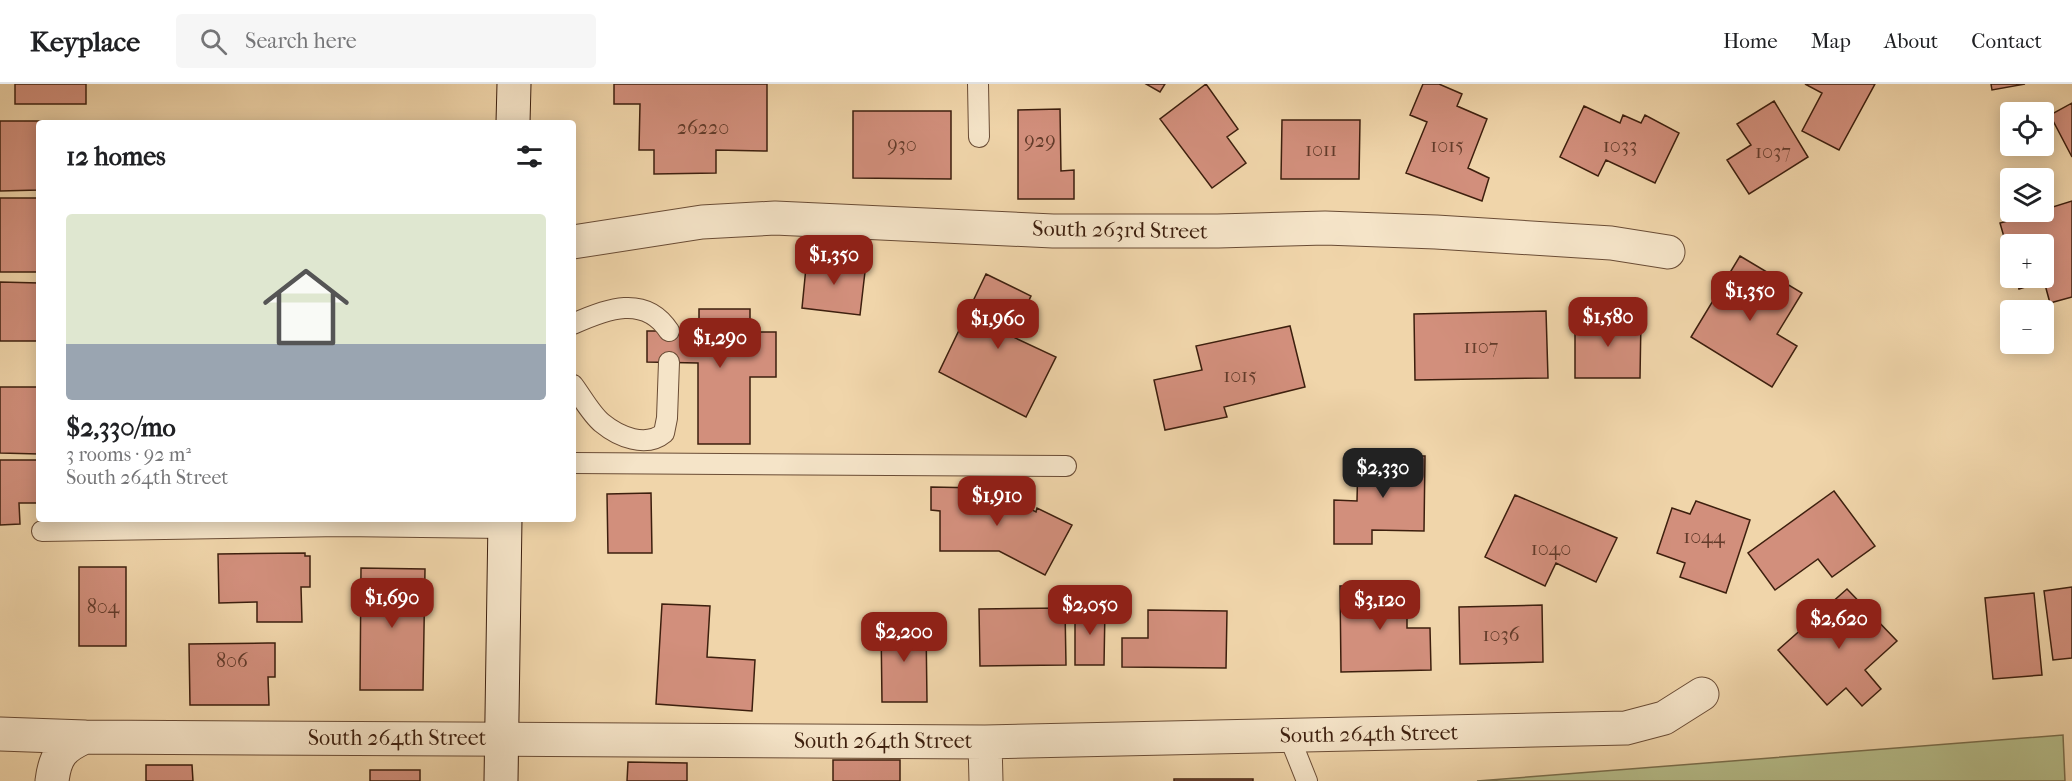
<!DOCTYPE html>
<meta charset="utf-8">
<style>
body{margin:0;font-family:"IM FELL French Canon",serif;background:#f6f6f6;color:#202124;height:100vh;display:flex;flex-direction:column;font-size:22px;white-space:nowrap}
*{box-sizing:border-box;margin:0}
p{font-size:20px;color:#757577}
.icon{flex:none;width:33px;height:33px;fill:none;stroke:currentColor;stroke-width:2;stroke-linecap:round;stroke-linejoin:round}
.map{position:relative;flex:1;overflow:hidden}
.side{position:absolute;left:36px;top:36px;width:540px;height:402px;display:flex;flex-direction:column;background:#fff;border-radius:6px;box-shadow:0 3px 15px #0003}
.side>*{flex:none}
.tools{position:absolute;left:2000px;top:18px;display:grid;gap:12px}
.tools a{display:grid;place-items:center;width:54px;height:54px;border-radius:6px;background:#fff;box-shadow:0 3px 15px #0003;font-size:30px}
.price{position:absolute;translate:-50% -51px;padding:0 14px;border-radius:12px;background:#8f2418;color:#fff;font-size:20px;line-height:39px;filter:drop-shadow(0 2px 3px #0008)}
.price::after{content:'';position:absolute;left:50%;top:36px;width:18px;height:14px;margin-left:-9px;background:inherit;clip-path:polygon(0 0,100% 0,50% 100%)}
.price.on{background:#222;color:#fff}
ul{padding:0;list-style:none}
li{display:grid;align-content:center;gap:12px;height:318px;padding:0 30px}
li+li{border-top:2px solid #e0e0e0}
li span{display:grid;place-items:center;height:186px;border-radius:6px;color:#555}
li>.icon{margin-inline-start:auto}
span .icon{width:108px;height:108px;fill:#fffc;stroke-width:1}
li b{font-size:26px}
h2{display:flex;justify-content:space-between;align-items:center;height:72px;padding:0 30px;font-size:26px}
header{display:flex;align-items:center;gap:36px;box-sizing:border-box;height:84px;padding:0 30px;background:#fff;border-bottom:2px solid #e0e0e0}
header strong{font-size:28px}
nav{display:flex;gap:33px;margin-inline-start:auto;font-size:21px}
.search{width:420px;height:54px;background:#f6f6f6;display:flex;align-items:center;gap:15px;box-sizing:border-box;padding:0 21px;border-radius:6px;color:#757577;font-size:22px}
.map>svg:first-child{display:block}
.green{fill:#b6be8b;stroke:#7a6e4c;stroke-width:1.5}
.building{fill:#d28f7c;stroke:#3d1f0e;stroke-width:1.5}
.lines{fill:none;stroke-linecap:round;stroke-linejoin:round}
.service-casing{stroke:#6a4c35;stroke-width:22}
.minor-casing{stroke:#6a4c35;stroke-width:35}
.secondary-casing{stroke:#3d1f0e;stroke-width:35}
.service{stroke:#f5e4c8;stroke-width:20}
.minor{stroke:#f5e4c8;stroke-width:33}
.secondary{stroke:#f5e4c8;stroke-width:33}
.labels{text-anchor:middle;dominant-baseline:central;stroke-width:5;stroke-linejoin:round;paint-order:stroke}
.number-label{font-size:20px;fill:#623b2a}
.street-label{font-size:22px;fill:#3d1f0e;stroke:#f5e4c8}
</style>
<header>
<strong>Keyplace</strong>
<div class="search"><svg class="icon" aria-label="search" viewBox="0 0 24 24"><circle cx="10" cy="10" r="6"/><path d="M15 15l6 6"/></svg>Search here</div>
<nav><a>Home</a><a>Map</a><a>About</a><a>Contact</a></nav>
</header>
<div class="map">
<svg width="2072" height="697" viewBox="0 0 2072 697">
<rect width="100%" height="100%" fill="#f0d5aa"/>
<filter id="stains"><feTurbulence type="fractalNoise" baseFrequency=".00333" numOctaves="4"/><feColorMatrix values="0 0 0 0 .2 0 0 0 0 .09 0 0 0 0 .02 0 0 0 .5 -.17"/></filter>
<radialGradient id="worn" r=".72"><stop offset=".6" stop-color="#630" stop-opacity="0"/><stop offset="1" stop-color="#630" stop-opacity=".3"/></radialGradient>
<path class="green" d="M2063,651L2065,697H1477Z"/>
<path class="building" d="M15,0H86V20H15Z
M614,0H767V67L716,66V89L654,90V66H639L640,20H614Z
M1146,0H1165L1160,8Z
M1206,0L1238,45L1227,53L1246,79L1212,104L1160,35Z
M1423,0H1439L1462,10L1457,22L1487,35L1468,84L1489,94L1482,117L1406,89L1427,38L1410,31Z
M1805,0H1875L1839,66L1802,47L1822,9Z
M1991,0H2025L1992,6Z
M1774,17L1808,73L1749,110L1727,76L1751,61L1737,40Z
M2072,19V73L2050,31Z
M1584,22L1620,39L1623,31L1641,39L1645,31L1679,49L1655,99L1606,76L1598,92L1560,73Z
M1060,25L1061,87L1074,86V115H1018V26Z
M853,27H951V95L853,94Z
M1282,36H1360L1359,95H1281Z
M0,37H74V39H39V106L0,107Z
M0,114H39V188H0Z
M2072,117V213L2050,219L2044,197L2019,205L2016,194H2043V160H2010V174L2000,139L2043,128V126Z
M1740,172L1802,209L1777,250L1797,262L1772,303L1691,253Z
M807,173L866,179L860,231L802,224Z
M986,190L1031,212L1011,252L1056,273L1026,333L939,288Z
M0,198L39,199V257H0Z
M699,225H750V248H776V293H750V360H698V279L647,278V247H699Z
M1546,227L1548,294L1415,296L1414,230Z
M1575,233L1641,234L1640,294H1575Z
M1290,242L1305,303L1224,323L1227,333L1165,346L1154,296L1202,286L1196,262Z
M0,303H39V370L0,369Z
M1358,372H1425L1424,447L1372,446V460H1334V416L1357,417Z
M0,376H39V419H19L20,440L0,441Z
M931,403L981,404L980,414H1001V418L1015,417L1036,428L1037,424L1072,441L1045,491L999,467H940V427L931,426Z
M1834,407L1875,462L1832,493L1818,475L1775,506L1748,469Z
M651,409L652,469H608L607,410Z
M1515,411L1617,454L1596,498L1556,479L1545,502L1485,473Z
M1696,417L1750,436L1726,509L1680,493L1685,479L1657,469L1672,424L1690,430Z
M305,469V472H310V503H301L302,538H257V518L219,519L218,470Z
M79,483H126V562H79Z
M361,484L425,485L423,606H360Z
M1407,501V544H1430L1431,586L1341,588L1340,502Z
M2072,503V574L2053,576L2044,507Z
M1847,505L1897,557L1865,586L1881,605L1862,622L1846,604L1827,621L1778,566Z
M2034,509L2042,591L1993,595L1985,514Z
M662,520L710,522L707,573L755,576L752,627L656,620Z
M1542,521L1543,578L1460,580L1459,523Z
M1065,524L1066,581L980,582L979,525Z
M1075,524H1105L1104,581H1075Z
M1148,526L1227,527L1226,584L1122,583V554H1148Z
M881,540H926L927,618H882Z
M268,559H275V593H268L269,621H190L189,560Z
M833,676H900V697H833Z
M628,678L687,679V697H627Z
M146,681H192L193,697H146Z
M370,686H420V697H370Z
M1174,695H1253V697H1174Z"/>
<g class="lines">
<defs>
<path id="service" d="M978,0L979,53
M573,240C606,225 645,210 669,247
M573,301C582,313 591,330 602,339C619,353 646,364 664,349L667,334L669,278
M573,379L1066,382
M42,447L340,442L504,444
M1289,652L1307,697"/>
<path id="minor" d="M573,158L702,138L775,134L1053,147H1218L1325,144L1436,148L1611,159L1668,168
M0,650L85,653
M985,658L986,697
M52,697C55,672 62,663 85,653L985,658L1626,644L1664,634L1702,610"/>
<path id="secondary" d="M513,39L514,0
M501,697L505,435"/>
</defs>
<use href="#service" class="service-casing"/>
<use href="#minor" class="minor-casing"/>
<use href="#secondary" class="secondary-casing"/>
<use href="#service" class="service"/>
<use href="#minor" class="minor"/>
<use href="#secondary" class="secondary"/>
</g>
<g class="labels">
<g class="number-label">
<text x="703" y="43">26220</text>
<text x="1040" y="56">929</text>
<text x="902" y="60">930</text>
<text x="1447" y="61">1015</text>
<text x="1620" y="61">1033</text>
<text x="1321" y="65">1011</text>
<text x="1773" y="67">1037</text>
<text x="1481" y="262">1107</text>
<text x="1240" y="291">1015</text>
<text x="1704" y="452">1044</text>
<text x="1551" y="464">1040</text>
<text x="103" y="522">804</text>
<text x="1501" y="550">1036</text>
<text x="232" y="576">806</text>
</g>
<g class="street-label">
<text transform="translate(1120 146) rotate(1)">South 263rd Street</text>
<text transform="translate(1369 650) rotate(-1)">South 264th Street</text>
<text x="397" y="654">South 264th Street</text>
<text x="883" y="657">South 264th Street</text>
</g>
</g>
<rect width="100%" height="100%" filter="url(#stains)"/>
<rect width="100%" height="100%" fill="url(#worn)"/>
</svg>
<div class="tools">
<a><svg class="icon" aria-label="locate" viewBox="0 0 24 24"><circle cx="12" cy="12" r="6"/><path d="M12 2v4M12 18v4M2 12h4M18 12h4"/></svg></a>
<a><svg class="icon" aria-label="layers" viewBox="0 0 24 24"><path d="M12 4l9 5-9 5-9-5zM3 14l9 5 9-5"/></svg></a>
<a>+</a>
<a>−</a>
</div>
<b class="price" style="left:834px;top:202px">$1,350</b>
<b class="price" style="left:1750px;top:238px">$1,350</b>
<b class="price" style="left:1608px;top:264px">$1,580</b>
<b class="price" style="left:998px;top:266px">$1,960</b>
<b class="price" style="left:720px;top:285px">$1,290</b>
<b class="price on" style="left:1383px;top:415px">$2,330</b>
<b class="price" style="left:997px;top:443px">$1,910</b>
<b class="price" style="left:392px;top:545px">$1,690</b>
<b class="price" style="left:1380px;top:547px">$3,120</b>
<b class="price" style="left:1090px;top:552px">$2,050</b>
<b class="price" style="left:1839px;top:566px">$2,620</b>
<b class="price" style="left:904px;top:579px">$2,200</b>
<section class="side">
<h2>12 homes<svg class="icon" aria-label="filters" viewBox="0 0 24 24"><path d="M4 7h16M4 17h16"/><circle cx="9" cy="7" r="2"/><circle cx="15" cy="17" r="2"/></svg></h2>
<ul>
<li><span style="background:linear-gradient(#dfe7d0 70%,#9aa5b1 0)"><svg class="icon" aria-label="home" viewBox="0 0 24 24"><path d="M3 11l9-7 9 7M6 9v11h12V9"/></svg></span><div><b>$2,330/mo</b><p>3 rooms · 92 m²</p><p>South 264th Street</p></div></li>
</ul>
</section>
</div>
